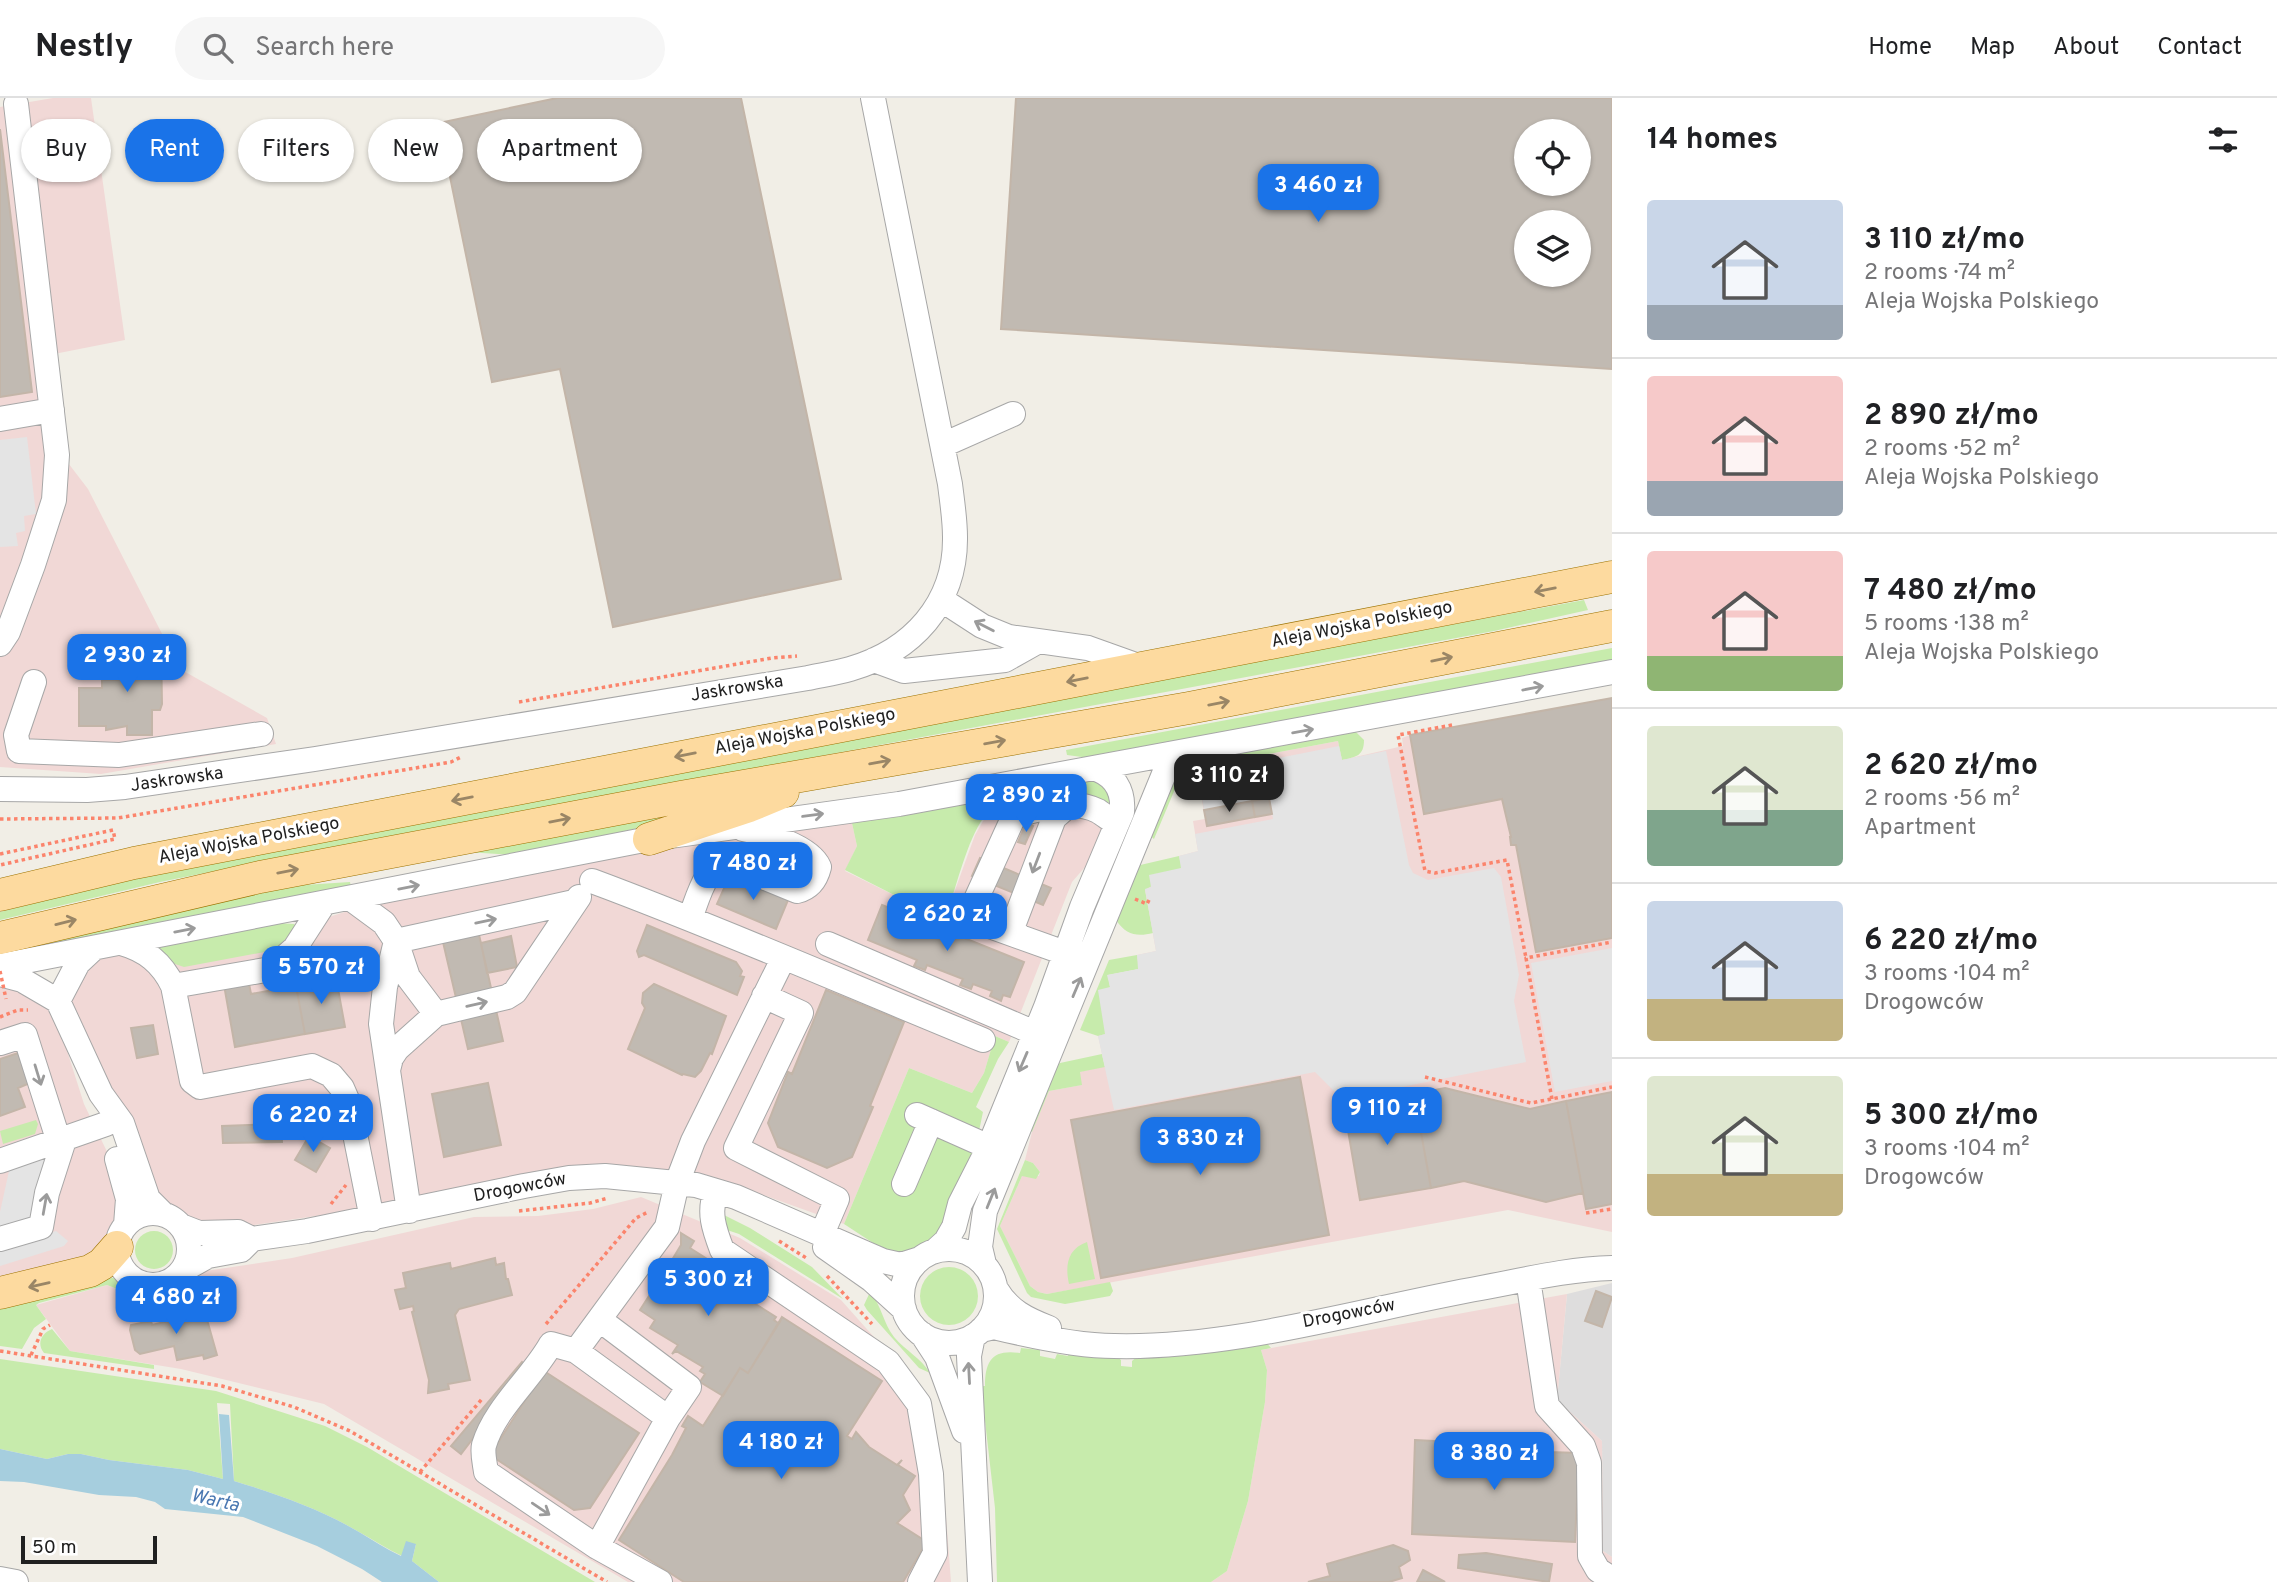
<!DOCTYPE html>
<meta charset="utf-8">
<style>
body{margin:0;font-family:Overpass,sans-serif;background:#f6f6f6;color:#202124;height:100vh;display:flex;flex-direction:column;font-size:26px;white-space:nowrap}
*{box-sizing:border-box;margin:0}
p{font-size:23px;color:#757577}
.icon{flex:none;width:38px;height:38px;fill:none;stroke:currentColor;stroke-width:2;stroke-linecap:round;stroke-linejoin:round}
.map{position:relative;flex:1;overflow:hidden}
.side{display:flex;flex-direction:column;background:#fff;width:665px}
.side>*{flex:none}
.hud{position:absolute;left:21px;top:21px;width:665px;height:63px;display:flex;gap:14px}
.controls{position:absolute;left:1514px;top:21px;display:grid;gap:14px}
.controls a{display:grid;place-items:center;width:77px;height:77px;border-radius:50%;background:#fff;box-shadow:0 2px 5px #0004;font-size:35px}
.scale{position:absolute;left:21px;bottom:18px;width:136px;box-sizing:border-box;padding-left:7px;border:4px solid #202020;border-top:0;font-size:19px;line-height:24px;white-space:nowrap;color:#202020;-webkit-text-stroke:5px #fff;paint-order:stroke}
.price{position:absolute;translate:-50% -60px;padding:0 16px;border-radius:14px;background:#1a73e8;color:#fff;font-size:23px;line-height:46px;filter:drop-shadow(0 2px 4px #0008)}
.price::after{content:'';position:absolute;left:50%;top:42px;width:21px;height:16px;margin-left:-10px;background:inherit;clip-path:polygon(0 0,100% 0,50% 100%)}
.price.current{background:#222;color:#fff}
ul{padding:0;list-style:none}
li{display:flex;align-items:center;gap:21px;height:175px;padding:0 35px}
li+li{border-top:2px solid #e0e0e0}
li span{display:grid;place-items:center;flex:none;width:196px;height:140px;border-radius:7px;color:#555}
li>.icon{margin-inline-start:auto}
span .icon{width:84px;height:84px;fill:#fffc;stroke-width:1}
li b{font-size:30px}
h2{display:flex;justify-content:space-between;align-items:center;height:84px;padding:0 35px;font-size:30px}
.tag{padding:0 24px;border-radius:32px;background:#fff;box-shadow:0 2px 5px #0004;font-size:24px;line-height:63px}
.tag.current{background:#1a73e8;color:#fff}
header{display:flex;align-items:center;gap:42px;box-sizing:border-box;height:98px;padding:0 35px;background:#fff;border-bottom:2px solid #e0e0e0}
header strong{font-size:33px}
nav{display:flex;gap:38px;margin-inline-start:auto;font-size:24px}
.search{width:490px;height:63px;background:#f6f6f6;display:flex;align-items:center;gap:18px;box-sizing:border-box;padding:0 24px;border-radius:38px;color:#757577;font-size:26px}
main{display:flex;flex:1;min-height:0}
.map>svg:first-child{display:block}
.residential{fill:#dedddd}
.commercial{fill:#f1d8d6}
.grass{fill:#c7ebac}
.parking{fill:#e4e4e4}
.water{fill:#a6cede}
.building{fill:#c1bab2;stroke:#c3b5a8;stroke-width:2;fill-rule:evenodd}
.lines{fill:none;stroke-linecap:round;stroke-linejoin:round}
.minor-casing{stroke:#a7a7a7;stroke-width:26}
.major-casing{stroke:#9c7200;stroke-width:33}
.path{stroke:#fb846c;stroke-width:3.5;stroke-dasharray:3.5 3.5;stroke-linecap:butt}
.minor{stroke:#fff;stroke-width:24}
.major{stroke:#fdda9f;stroke-width:32}
.path-bridge{stroke:#fb846c;stroke-width:3.5;stroke-dasharray:3.5 3.5;stroke-linecap:butt}
.oneway{stroke:#9a8666}
.oneway2{stroke:#9b9b9b}
.labels{text-anchor:middle;dominant-baseline:central;stroke-width:6;stroke-linejoin:round;paint-order:stroke}
.street-label{font-size:18px;fill:#202020;stroke:#fff}
.water-label{font-size:19px;font-style:italic;fill:#4a78b2;stroke:#fff}
</style>
<header>
<strong>Nestly</strong>
<div class="search"><svg class="icon" aria-label="search" viewBox="0 0 24 24"><circle cx="10" cy="10" r="6"/><path d="M15 15l6 6"/></svg>Search here</div>
<nav><a>Home</a><a>Map</a><a>About</a><a>Contact</a></nav>
</header>
<main>
<div class="map">
<svg width="1612" height="1484" viewBox="0 0 1612 1484">
<rect width="100%" height="100%" fill="#f1eee6"/>
<path class="residential" d="M1612,1185V1459L1603,1453L1602,1343L1557,1302L1567,1196Z"/>
<path class="commercial" d="M53,0H91L125,242L44,258L49,340L88,391L180,571L267,620L276,646L101,676L0,669V9Z
M1612,600V1134L1508,1112L1047,1196L1038,1194L1030,1188L1000,1128L1022,1078H1039L1040,1074L1033,1065L1025,1062L1032,1034L1049,993L1081,987L1079,974L1105,968L1098,938L1105,936L1138,871L1137,857L1156,853L1145,791L1181,770L1179,758L1198,753L1193,723L1205,721L1200,690L1192,691L1183,672L1338,643L1342,662L1403,648L1402,640L1410,637Z
M1064,693L1086,695L1111,706L1092,761L1072,784L1009,944L995,938L984,975L972,995L909,970L844,1126L727,1084L640,1071L247,1128L197,1129L179,1115L162,1106L70,908L72,888L99,860L297,829L383,802L850,716L857,748L845,773L902,801L954,819L950,806L975,737L989,713L1014,702Z
M0,883L41,902L50,914L63,940L84,1006L111,1062L120,1116L104,1149L98,1156L0,1185Z
M641,1099L740,1140L841,1202L930,1302L942,1365L951,1484H628L324,1306L181,1271L70,1253L36,1207L107,1187L125,1194L128,1188L143,1197L166,1196L178,1190L192,1175L292,1160L474,1119L538,1118L593,1111Z
M1567,1196L1557,1302L1602,1343L1603,1453L1612,1459V1484H1211L1227,1473L1248,1403L1265,1304L1267,1272L1261,1252Z"/>
<path class="grass" d="M1584,502L1588,512L1494,533L400,736L160,784L0,822V814L133,780L1109,591Z
M1612,550V568L1097,661L1067,657L1066,652Z
M1354,632L1364,642C1364,658 1356,659 1342,662L1338,643L1183,672L1154,741L1148,736L1181,666Z
M1074,683H1094L1110,694L1111,706C1099,701 1088,694 1075,693C1056,691 1000,701 987,715C969,737 959,779 950,806L955,820L902,801L845,772L857,748L850,716Z
M717,709L661,728L514,757L466,754Z
M1179,758L1182,770L1145,792L1153,835C1137,839 1126,837 1116,822L1136,768Z
M350,784L351,789L0,859V854L288,788Z
M276,825L294,826L297,829L275,852L184,869L172,865L153,848Z
M1137,857L1139,871L1108,877L1110,889L1106,936L1098,938L1080,932L1109,862Z
M995,938L1009,944L998,961L976,1009L983,1014C973,1062 955,1151 896,1160L844,1126L909,970L972,995L984,975Z
M1102,956L1105,969L1080,974L1082,987L1049,993L1032,1034L1027,1029L1049,972L1060,965Z
M36,1022L38,1026L35,1036L3,1046L0,1033Z
M1025,1062L1033,1065L1040,1074L1036,1081L1022,1078L1000,1128L1030,1188L1038,1194L1047,1196L1110,1184L1113,1193L1110,1198L1065,1206L1031,1199L1027,1195L997,1131Z
M724,1117L750,1130L812,1169L843,1201L739,1136L727,1132Z
M135 1152a19 19 0 1 1 38 0a19 19 0 1 1-38 0Z
M1087,1144L1095,1181L1069,1186C1065,1168 1067,1151 1087,1144Z
M920 1198a29 29 0 1 1 58 0a29 29 0 1 1-58 0Z
M101,1177L117,1181L128,1188L125,1194L107,1187L39,1205L36,1207L46,1221L34,1230L22,1251L0,1248V1204Z
M870,1194C882,1208 883,1225 894,1239C906,1253 921,1260 930,1275L919,1270L867,1212L864,1207Z
M52,1231L70,1253L154,1267V1271L44,1255C36,1245 42,1235 52,1231Z
M1265,1243L1271,1250L1261,1252L1267,1272L1265,1304L1248,1403L1227,1473L1211,1484H997L995,1410L981,1288H985C985,1262 993,1251 1020,1255L1021,1250L1040,1252V1258L1055,1261L1057,1256L1068,1258V1253L1115,1257L1121,1262V1268L1132,1269V1263L1138,1258Z
M0,1261L216,1293L325,1328L367,1349L595,1484H439L412,1463L416,1446L402,1458C387,1451 374,1442 359,1434C320,1411 277,1396 234,1383L230,1306L217,1305L223,1381L188,1372L109,1362L81,1356H68L47,1361L0,1351Z"/>
<path class="parking" d="M27,339L36,416L24,418L25,433L16,435L18,448L0,449V342Z
M1339,648L1342,662L1386,653L1409,767L1413,775L1428,782L1494,770L1501,779L1519,877L1514,903L1526,964L1342,1001L1315,974L1114,1012L1098,938L1105,936L1098,892L1110,889L1107,877L1138,871L1137,857L1156,853L1145,791L1151,789L1149,777L1181,770L1179,758L1198,753L1195,736L1273,721L1269,700L1204,712L1198,676Z
M1612,850V983L1555,994L1531,865Z
M46,1059L32,1119L0,1129V1114L9,1073L7,1071Z
M56,1133L68,1143L64,1148L0,1168V1151Z"/>
<path class="water" d="M219,1316L229,1317L234,1383C277,1396 320,1411 359,1434C373,1442 386,1451 401,1458L406,1443L416,1446L412,1463L439,1484H382L362,1471L317,1448L243,1419L165,1411L155,1404L136,1399L99,1397L24,1384L0,1383V1351L47,1361L68,1356H81L109,1362L188,1372L223,1381Z"/>
<path class="building" d="M557,0H741L841,481L613,529L560,271L492,284L439,25Z
M1016,0H1612V271L1001,231ZM1526,33H1578V86H1526ZM1526,124H1578V177H1526Z
M0,31L32,294L0,299Z
M122,548H161L162,606L160,612H152V637H127V628L106,632V628H79V590H102V582H122Z
M1612,600V840L1536,854L1516,747H1511L1510,739H1511L1502,701L1424,716L1410,637Z
M1269,700L1272,716L1255,719L1252,703Z
M1252,703L1255,719L1207,728L1204,712Z
M1026,725L1033,728L1025,746L1018,744Z
M980,760L1051,790L1043,807L972,778Z
M730,777L788,802L776,831L717,806Z
M882,807L1024,864L1010,899L1003,897L1001,903L990,898L992,893L973,886L971,891L960,887L963,881L927,867L925,872L914,868L917,862L868,842Z
M475,819L503,943L468,951L439,827Z
M647,827L736,864L742,873L740,878L744,879L737,897L644,857L639,859L637,853Z
M511,838L517,869L487,875L481,845Z
M245,865L251,896L296,888L305,936L235,949L221,870Z
M336,880L345,929L305,936L296,888Z
M654,886L726,918L712,956L710,955L701,973L695,979L683,976L682,977L628,951L645,910L642,905L643,895Z
M826,892L904,924L870,1008L873,1009L852,1059L827,1070L778,1049L768,1025L788,974L792,976Z
M153,927L158,956L137,960L131,930Z
M18,955L30,985L18,990L25,1009L0,1018V961Z
M1300,979L1329,1137L1101,1180L1071,1022Z
M488,985L501,1047L444,1059L432,996Z
M1445,990L1530,1011L1566,1003L1583,1095L1546,1104L1464,1083L1431,1090L1414,996Z
M1612,994V1106L1586,1111L1566,1003Z
M1414,996L1431,1090L1360,1102L1344,1009Z
M281,1026L282,1044L223,1045L222,1028Z
M309,1038L330,1050L316,1074L295,1062Z
M681,1135L694,1143L690,1150L726,1173L719,1183L776,1219L774,1222L778,1225L781,1222L748,1275L740,1270L723,1298L700,1284L705,1276L700,1273L703,1269L676,1253L672,1256L678,1247L650,1230L655,1222L640,1212L658,1184L659,1172L664,1164L669,1167L681,1147Z
M495,1160L496,1167L504,1165L506,1181H508L512,1197L459,1211L455,1217L470,1282L448,1286L449,1291L428,1295L429,1282L412,1214L414,1213L413,1208L400,1211L395,1192L406,1190L403,1175L450,1165L451,1171Z
M1596,1193L1612,1199L1602,1229L1585,1223Z
M204,1211L217,1257L204,1261L203,1257L177,1262L174,1248L140,1256L135,1252L130,1232L131,1227L151,1223L152,1227L188,1218L187,1215Z
M782,1219L882,1283L847,1338L852,1341L856,1334L869,1349L897,1367L902,1362L898,1367L915,1378L903,1397L910,1412L897,1425L927,1444L903,1484H684L619,1442L672,1357L686,1330L682,1328L688,1318L703,1328L740,1270L748,1275Z
M522,1264L527,1269L461,1356L451,1348Z
M544,1273L639,1335L590,1410L574,1412L490,1357Z
M1415,1342L1531,1348L1548,1354L1579,1355L1575,1444L1412,1436Z
M1393,1447L1408,1453L1410,1462L1399,1469L1402,1480L1389,1484H1308L1330,1478L1327,1466Z
M1486,1455L1552,1466L1549,1484L1458,1470L1459,1457Z
M1423,1472L1445,1484H1417Z"/>
<g class="lines">
<defs>
<path id="minor" d="M0,321L52,312
M943,347L1013,316
M942,502L982,528L1009,539L1088,550L1144,570
M0,546L8,534L33,467L54,402L57,357L16,6
M874,562L904,573L1005,562L1037,544
M34,584L16,637L19,653L119,657L261,636
M0,691L87,692L125,689L315,661L808,580C822,577 836,575 850,571C912,553 956,506 955,439C955,421 952,403 950,386L873,0
M592,783C724,832 853,889 983,942
M350,800L384,825L396,843L408,879L436,916
M690,820C698,801 705,765 729,765L797,793C809,790 816,781 819,769C810,748 764,735 743,731
M1019,838L1014,832V825L1054,720L1069,707
M121,845C146,852 162,865 173,888L192,983L200,989L312,968L331,977L342,990L349,1006L372,1121
M828,846L1035,935
M1065,855L984,826L977,818L973,808L1014,718C1039,711 1073,700 1098,713C1104,717 1111,722 1117,726
M0,868L649,741L899,706L1612,574
M0,876L22,882L58,903L101,996L122,1025L148,1101L163,1116
M173,888L271,871L295,850L324,805
M764,898L801,915L736,1050L837,1101L822,1136
M58,903L78,865L94,850
M0,945L25,937L59,1044
M388,972L391,960L397,951L436,916L507,899L515,894L579,799
M917,1017L989,1049
M117,1061L128,1101L126,1127
M0,1063L106,1026
M904,1086L931,1023
M716,1093C708,1114 714,1131 722,1152L888,1264L919,1306L931,1376L935,1455L920,1484
M409,1113L381,926L385,889L396,843L574,804
M117 1151a36 36 0 1 1 72 0a36 36 0 1 1-72 0Z
M181,1128L199,1135L238,1134L252,1141L307,1133L524,1088L569,1080L605,1078L696,1087L736,1099L883,1163L901,1167L920,1161
M0,1141L41,1129L47,1095L64,1042
M825,1149L872,1182L904,1211
M902 1198a47 47 0 1 1 94 0a47 47 0 1 1-94 0Z
M935,1153L946,1143L954,1129L960,1106L989,1049L1046,909L1082,809L1122,714C1124,692 1114,676 1093,670
M984,1166L980,1149L985,1113L1164,676L1175,656
M183,1172L208,1158L241,1152L252,1141
M1528,1181L1547,1308L1583,1348L1589,1365L1590,1458L1598,1472L1612,1481
M996,1191C1009,1213 1026,1221 1049,1230
M981,1232L994,1229C1031,1238 1076,1248 1114,1248C1233,1251 1364,1211 1481,1190C1524,1182 1568,1171 1612,1170
M922,1236L937,1259L964,1333
M973,1238L969,1258L980,1484
M576,1253L668,1320
M597,1449L668,1320L689,1289L600,1222
M0,1481L16,1484
M660,1484L597,1449L486,1374C485,1366 482,1355 484,1347C495,1310 532,1280 551,1246L576,1253L667,1129L677,1085L693,1043L783,861"/>
<path id="major" d="M649,741L749,708L783,694
M0,797L134,765L1612,479
M0,840L260,779L681,699L1189,610L1612,528
M0,1195L90,1173L102,1166L117,1149"/>
</defs>
<use href="#minor" class="minor-casing"/>
<use href="#major" class="major-casing"/>
<path class="path" d="M519,604L772,560L797,558
M1452,627L1398,637L1425,773L1435,775L1507,762L1526,860
M0,721L118,720L451,664L461,659
M0,756L113,732L115,741L0,767
M1135,801L1147,806L1150,800
M0,919L18,912H28
M1425,979L1531,1005L1612,989
M1552,1001L1526,860L1612,844
M331,1106L346,1087
M519,1113L590,1105L608,1100
M1586,1115L1612,1111
M779,1143L808,1161
M827,1178L872,1226
M546,1226L636,1120L648,1114
M0,1253L222,1288L294,1309L350,1333L607,1484
M31,1257L43,1231L50,1227
M420,1374L482,1301"/>
<use href="#minor" class="minor"/>
<use href="#major" class="major"/>
<path class="path-bridge" d="M0,873L6,901"/>
</g>
<defs><path id="oneway-shaft" d="M-6 0H5M1.5-3L5.5 0L1.5 3" fill="none" stroke-width="1.6" stroke-linecap="round" stroke-linejoin="round" transform="scale(1.75)"/></defs>
<g class="oneway">
<use href="#oneway-shaft" transform="translate(1545 492) rotate(169)"/>
<use href="#oneway-shaft" transform="translate(1442 561) rotate(-12)"/>
<use href="#oneway-shaft" transform="translate(1077 582) rotate(169)"/>
<use href="#oneway-shaft" transform="translate(1219 605) rotate(-11)"/>
<use href="#oneway-shaft" transform="translate(995 644) rotate(-10)"/>
<use href="#oneway-shaft" transform="translate(685 657) rotate(169)"/>
<use href="#oneway-shaft" transform="translate(880 664) rotate(-10)"/>
<use href="#oneway-shaft" transform="translate(462 701) rotate(169)"/>
<use href="#oneway-shaft" transform="translate(560 722) rotate(-11)"/>
<use href="#oneway-shaft" transform="translate(288 773) rotate(-11)"/>
<use href="#oneway-shaft" transform="translate(66 824) rotate(-14)"/>
<use href="#oneway-shaft" transform="translate(39 1187) rotate(167)"/>
</g>
<g class="oneway2">
<use href="#oneway-shaft" transform="translate(984 528) rotate(-153)"/>
<use href="#oneway-shaft" transform="translate(1533 590) rotate(-11)"/>
<use href="#oneway-shaft" transform="translate(1303 633) rotate(-10)"/>
<use href="#oneway-shaft" transform="translate(813 717) rotate(-8)"/>
<use href="#oneway-shaft" transform="translate(1036 765) rotate(111)"/>
<use href="#oneway-shaft" transform="translate(409 789) rotate(-11)"/>
<use href="#oneway-shaft" transform="translate(486 823) rotate(-12)"/>
<use href="#oneway-shaft" transform="translate(185 832) rotate(-11)"/>
<use href="#oneway-shaft" transform="translate(1077 889) rotate(-67)"/>
<use href="#oneway-shaft" transform="translate(477 906) rotate(-13)"/>
<use href="#oneway-shaft" transform="translate(1023 964) rotate(113)"/>
<use href="#oneway-shaft" transform="translate(38 977) rotate(73)"/>
<use href="#oneway-shaft" transform="translate(991 1100) rotate(-68)"/>
<use href="#oneway-shaft" transform="translate(45 1106) rotate(-80)"/>
<use href="#oneway-shaft" transform="translate(969 1275) rotate(-93)"/>
<use href="#oneway-shaft" transform="translate(541 1411) rotate(34)"/>
</g>
<g class="labels">
<g class="street-label">
<text transform="translate(1362 527) rotate(-11)">Aleja Wojska Polskiego</text>
<text transform="translate(737 591) rotate(-9)">Jaskrowska</text>
<text transform="translate(805 634) rotate(-11)">Aleja Wojska Polskiego</text>
<text transform="translate(177 682) rotate(-8)">Jaskrowska</text>
<text transform="translate(249 743) rotate(-11)">Aleja Wojska Polskiego</text>
<text transform="translate(520 1090) rotate(-11)">Drogowców</text>
<text transform="translate(1349 1216) rotate(-11)">Drogowców</text>
</g>
<g class="water-label">
<text transform="translate(215 1403) rotate(13)">Warta</text>
</g>
</g>
</svg>
<div class="controls">
<a><svg class="icon" aria-label="locate" viewBox="0 0 24 24"><circle cx="12" cy="12" r="6"/><path d="M12 2v4M12 18v4M2 12h4M18 12h4"/></svg></a>
<a><svg class="icon" aria-label="layers" viewBox="0 0 24 24"><path d="M12 4l9 5-9 5-9-5zM3 14l9 5 9-5"/></svg></a>
</div>
<div class="scale">50 m</div>
<b class="price" style="left:1318px;top:126px">3 460 zł</b>
<b class="price" style="left:127px;top:596px">2 930 zł</b>
<b class="price current" style="left:1229px;top:716px">3 110 zł</b>
<b class="price" style="left:1026px;top:736px">2 890 zł</b>
<b class="price" style="left:753px;top:804px">7 480 zł</b>
<b class="price" style="left:947px;top:855px">2 620 zł</b>
<b class="price" style="left:321px;top:908px">5 570 zł</b>
<b class="price" style="left:1387px;top:1049px">9 110 zł</b>
<b class="price" style="left:313px;top:1056px">6 220 zł</b>
<b class="price" style="left:1200px;top:1079px">3 830 zł</b>
<b class="price" style="left:708px;top:1220px">5 300 zł</b>
<b class="price" style="left:176px;top:1238px">4 680 zł</b>
<b class="price" style="left:781px;top:1383px">4 180 zł</b>
<b class="price" style="left:1494px;top:1394px">8 380 zł</b>
<div class="hud">
<a class="tag">Buy</a>
<a class="tag current">Rent</a>
<a class="tag">Filters</a>
<a class="tag">New</a>
<a class="tag">Apartment</a>
</div>
</div>
<section class="side">
<h2>14 homes<svg class="icon" aria-label="filters" viewBox="0 0 24 24"><path d="M4 7h16M4 17h16"/><circle cx="9" cy="7" r="2"/><circle cx="15" cy="17" r="2"/></svg></h2>
<ul>
<li><span style="background:linear-gradient(#c9d6e8 75%,#9aa5b1 0)"><svg class="icon" aria-label="home" viewBox="0 0 24 24"><path d="M3 11l9-7 9 7M6 9v11h12V9"/></svg></span><div><b>3 110 zł/mo</b><p>2 rooms · 74 m²</p><p>Aleja Wojska Polskiego</p></div></li>
<li><span style="background:linear-gradient(#f6c9c9 75%,#9aa5b1 0)"><svg class="icon" aria-label="home" viewBox="0 0 24 24"><path d="M3 11l9-7 9 7M6 9v11h12V9"/></svg></span><div><b>2 890 zł/mo</b><p>2 rooms · 52 m²</p><p>Aleja Wojska Polskiego</p></div></li>
<li><span style="background:linear-gradient(#f6c9c9 75%,#8fb573 0)"><svg class="icon" aria-label="home" viewBox="0 0 24 24"><path d="M3 11l9-7 9 7M6 9v11h12V9"/></svg></span><div><b>7 480 zł/mo</b><p>5 rooms · 138 m²</p><p>Aleja Wojska Polskiego</p></div></li>
<li><span style="background:linear-gradient(#dfe7d0 60%,#7fa58c 0)"><svg class="icon" aria-label="home" viewBox="0 0 24 24"><path d="M3 11l9-7 9 7M6 9v11h12V9"/></svg></span><div><b>2 620 zł/mo</b><p>2 rooms · 56 m²</p><p>Apartment</p></div></li>
<li><span style="background:linear-gradient(#c9d6e8 70%,#c2b280 0)"><svg class="icon" aria-label="home" viewBox="0 0 24 24"><path d="M3 11l9-7 9 7M6 9v11h12V9"/></svg></span><div><b>6 220 zł/mo</b><p>3 rooms · 104 m²</p><p>Drogowców</p></div></li>
<li><span style="background:linear-gradient(#dfe7d0 70%,#c2b280 0)"><svg class="icon" aria-label="home" viewBox="0 0 24 24"><path d="M3 11l9-7 9 7M6 9v11h12V9"/></svg></span><div><b>5 300 zł/mo</b><p>3 rooms · 104 m²</p><p>Drogowców</p></div></li>
</ul>
</section>
</main>
